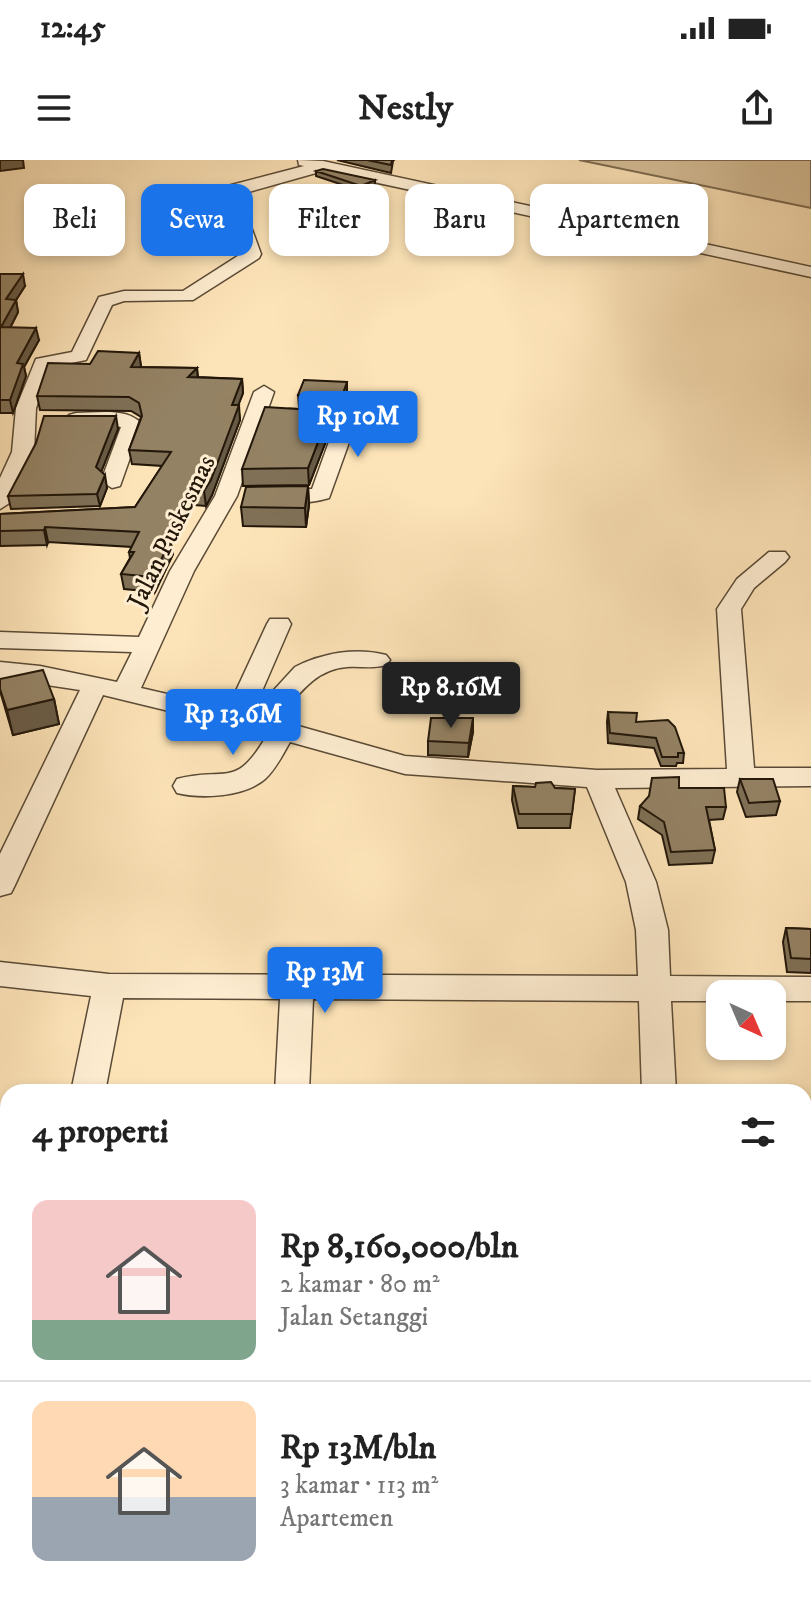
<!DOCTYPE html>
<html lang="id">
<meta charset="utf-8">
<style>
body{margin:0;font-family:"IM FELL DW Pica",serif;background:#f2f2f2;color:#222;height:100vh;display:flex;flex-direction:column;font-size:30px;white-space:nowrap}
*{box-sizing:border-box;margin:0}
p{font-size:26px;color:#767676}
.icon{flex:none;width:44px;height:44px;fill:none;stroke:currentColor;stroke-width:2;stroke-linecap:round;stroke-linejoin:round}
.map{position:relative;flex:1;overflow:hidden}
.sheet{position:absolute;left:0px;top:924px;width:812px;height:514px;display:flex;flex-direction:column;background:#fff;border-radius:24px 24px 0 0;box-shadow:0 4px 12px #0003}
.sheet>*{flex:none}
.banner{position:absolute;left:24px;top:24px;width:764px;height:72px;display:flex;gap:16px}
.needle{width:52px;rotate:136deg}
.tools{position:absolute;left:706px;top:820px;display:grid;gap:16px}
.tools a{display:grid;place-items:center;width:80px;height:80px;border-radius:16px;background:#fff;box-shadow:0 4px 12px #0003;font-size:40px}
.price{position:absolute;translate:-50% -68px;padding:0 18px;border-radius:8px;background:#1a73e8;color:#fff;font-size:26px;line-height:52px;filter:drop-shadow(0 2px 4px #0008)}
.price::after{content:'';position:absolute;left:50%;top:48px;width:24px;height:18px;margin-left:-12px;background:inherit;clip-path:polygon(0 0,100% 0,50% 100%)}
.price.active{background:#222;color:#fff}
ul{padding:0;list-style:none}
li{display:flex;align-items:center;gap:24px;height:200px;padding:0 32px}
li+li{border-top:2px solid #e0e0e0}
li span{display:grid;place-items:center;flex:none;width:224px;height:160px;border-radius:16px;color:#555}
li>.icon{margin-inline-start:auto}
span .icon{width:96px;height:96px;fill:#fffc;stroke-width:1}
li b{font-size:34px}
h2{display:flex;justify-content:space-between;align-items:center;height:96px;padding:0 32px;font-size:34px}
.chip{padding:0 28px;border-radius:16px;background:#fff;box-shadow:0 4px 12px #0003;font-size:28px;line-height:72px}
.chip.active{background:#1a73e8;color:#fff}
.status{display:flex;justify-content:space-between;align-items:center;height:56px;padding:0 40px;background:#fff;direction:ltr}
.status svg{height:22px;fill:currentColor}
header{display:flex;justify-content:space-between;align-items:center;height:104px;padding:0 32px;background:#fff;font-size:36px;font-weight:700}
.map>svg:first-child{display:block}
.green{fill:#d8c19a;stroke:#7e6c52;stroke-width:2}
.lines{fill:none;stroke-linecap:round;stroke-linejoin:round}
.minor-casing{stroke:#5a4a36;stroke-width:3}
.minor{fill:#feedd1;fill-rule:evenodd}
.wall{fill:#7f7056;stroke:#23170a;stroke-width:2}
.shaded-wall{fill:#685b46;stroke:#23170a;stroke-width:2}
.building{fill:#948264;stroke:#23170a;stroke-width:2}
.labels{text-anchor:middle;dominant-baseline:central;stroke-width:6;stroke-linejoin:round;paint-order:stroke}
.far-street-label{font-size:26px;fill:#23170a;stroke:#feedd1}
</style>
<div class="status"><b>12:45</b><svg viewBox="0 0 49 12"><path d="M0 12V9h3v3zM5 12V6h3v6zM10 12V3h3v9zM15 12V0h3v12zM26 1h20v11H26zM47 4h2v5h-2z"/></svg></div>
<header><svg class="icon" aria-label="menu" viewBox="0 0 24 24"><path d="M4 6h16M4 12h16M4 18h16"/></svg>Nestly<svg class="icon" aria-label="share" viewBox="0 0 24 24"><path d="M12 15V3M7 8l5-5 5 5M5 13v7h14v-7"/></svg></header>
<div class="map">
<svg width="811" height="1437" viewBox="0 0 811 1437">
<rect width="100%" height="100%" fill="#fde4b8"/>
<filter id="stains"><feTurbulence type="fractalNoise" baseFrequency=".0025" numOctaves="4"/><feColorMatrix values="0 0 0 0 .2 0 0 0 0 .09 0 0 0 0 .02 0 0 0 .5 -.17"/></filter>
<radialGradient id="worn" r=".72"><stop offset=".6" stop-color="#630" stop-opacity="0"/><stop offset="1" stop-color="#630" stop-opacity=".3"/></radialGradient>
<path class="green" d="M579,0H811V48Z"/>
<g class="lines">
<defs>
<path id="minor" d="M298,0L323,1L811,107V117L323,11L206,44L246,53L261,94L259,98L193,140L124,141L112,145L86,200L51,207L36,248L34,292L11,342L0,349V318L12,292L16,248L36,199L72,192L99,137L124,131H183L244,92L233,59L183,48L181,45L216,29L304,6L299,5Z
M264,226L274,232L237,336L194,411L141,528L228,548L267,464L270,459H288L291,464L252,554L295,507C322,493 356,487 386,495L390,500L386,505C373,509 360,506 347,507C314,509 297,537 277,560L405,596L597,610L727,609L717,449L737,419L769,392H785L789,397L785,402L754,428L741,449L754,608H811V626L615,628L656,722L668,770L670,816L811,817V841H772V834H720V841H671L676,932H642L639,841L313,839L309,932H275L280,839L123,838L105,932H71L91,836L0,826V802L109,814L638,816L636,770L626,722L587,627L405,614L290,582C283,594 276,609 265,619C244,637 202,639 177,633L173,626L177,619C226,606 235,631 267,575L103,535L15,725L11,733L0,736V694L80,530L0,518V502L40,506L117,522L132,492L0,488V472L139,477L170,411L215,336L254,232Z
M289,249L335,251L356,263L329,338C313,343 268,348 257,336L268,329H312L335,265L282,259L279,255Z
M76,253C97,253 127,247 142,264L120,326L112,328L101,321L121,267L69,263L66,259L69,255Z
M0,1125H8V1161H0Z
M110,1430H154V1437H108Z
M245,1430H289L290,1437H244Z
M707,1430H751L753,1437H707Z"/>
</defs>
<use href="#minor" class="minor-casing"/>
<use href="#minor" class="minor"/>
</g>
<path class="wall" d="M337,0H394L393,1L391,13Z
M316,11L375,25L361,31L316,16Z
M673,42L671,52L646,68L595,57L596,47Z
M569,74L623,79L615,91L590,87L591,84L568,80Z
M0,114L25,126L16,140L18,152L10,168L39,180L24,207L26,216L13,253H0Z
M139,193L141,207L197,208L198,217L242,219L243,233L238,245L240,260L212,335L206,346L194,345L181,366L171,384L173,394L155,432L124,429L121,414L130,398L129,392L132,387L48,382L47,385L0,386V354L135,347L162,306L132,304L129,290L141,257L131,251L40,250L37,236L90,204Z
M347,234L341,251L335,248L299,247L298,235Z
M330,251L331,268L309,325L243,326L242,309Z
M118,269L101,312L107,328L100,346L11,349L8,336Z
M308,326L309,345L306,367L243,366L241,347Z
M0,519L54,539L59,564L13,575L0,531Z
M438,522L435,547L399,545V531Z
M608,552L636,562L684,593L683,603H677L676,606H661L654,588L608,583L607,562Z
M473,572L468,597L428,595V581Z
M740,619L780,641L776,655L746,657L737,632Z
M513,626L575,629L570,668H518L512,640Z
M679,628L726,647L723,659L709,660L715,690L712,703L669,705L662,675L638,659L640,646Z
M786,768L811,769V813L787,812L783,782Z
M804,992H811V1041H804Z"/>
<path class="shaded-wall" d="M0,0H23L24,8L0,11Z
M375,20V25L361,31V26Z
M673,42L671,52L646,68L647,58Z
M623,74V79L615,91L616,85Z
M23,114L25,126L9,151L6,139Z
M16,140L18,152L4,180L1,167Z
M36,168L39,180L24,207L26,216L13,253L10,240L17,203Z
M139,193L141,206L133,221L131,207Z
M197,208L198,222L188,217Z
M242,219L243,233L233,259L232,245Z
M347,222V234L341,251V239Z
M239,245L240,260L212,335L206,346L204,331Z
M330,251L331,268L309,325L308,308Z
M116,256L118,269L98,320L96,307Z
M105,315L107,328L100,346L97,334Z
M308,326L309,345L306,367L305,348Z
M193,330L194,345L171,384L173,394L155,432L153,417L164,379Z
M45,367L48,382L47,385L44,370Z
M54,539L59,564L13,575L7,550Z
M473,558V572L468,597L469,583Z"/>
<path class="building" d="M367,0H392L391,5Z
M323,9L375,20L361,26L316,11Z
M615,31L673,42L647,58L596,47Z
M580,64L623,74L616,85L591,82L593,79L569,74Z
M0,114H23L6,139L16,140L1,167L36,168L17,203L23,204L10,240H0Z
M98,191L139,193L131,207L197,208L188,217L242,219L232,245H239L211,320L204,331L193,330L179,352L164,379H171L153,417L121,414L134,392H129L139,372L45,367L44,370L0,371V354L135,347L171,292L129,290L142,256L139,243L129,237L37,236L48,203L90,204Z
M304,220L347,222L341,239L335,236L298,235Z
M265,247L330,251L308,308L242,309Z
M44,256H116L96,307L105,315L97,334L8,336L36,283Z
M308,326L305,348L241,347L246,327Z
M402,507L438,509L436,533L399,531Z
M43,510L54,539L7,550L0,529V519Z
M608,552L637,553L636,562L668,560L675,567L684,593H678V597H662L656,578L610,573Z
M431,558H473L469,583L428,581Z
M679,617V628H724L726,647H706L715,690L671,692L664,662L640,646L649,636L652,618Z
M740,619H773L780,641L749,643Z
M551,622L555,628L575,629L572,654H519L513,626L535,627L536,623Z
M786,768L811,769V799L791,798Z
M804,992H811V1028H804Z"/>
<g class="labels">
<g class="far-street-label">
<text transform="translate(172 372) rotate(-64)">Jalan Puskesmas</text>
</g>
</g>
<rect width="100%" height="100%" filter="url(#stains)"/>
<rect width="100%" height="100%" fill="url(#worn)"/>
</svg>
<div class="tools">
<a><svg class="needle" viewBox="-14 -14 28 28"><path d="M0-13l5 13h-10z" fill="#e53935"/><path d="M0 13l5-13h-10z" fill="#767676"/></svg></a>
</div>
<b class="price" style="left:358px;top:299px">Rp 10M</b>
<b class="price active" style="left:451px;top:570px">Rp 8.16M</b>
<b class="price" style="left:233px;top:597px">Rp 13.6M</b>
<b class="price" style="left:325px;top:855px">Rp 13M</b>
<div class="banner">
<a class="chip">Beli</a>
<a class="chip active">Sewa</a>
<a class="chip">Filter</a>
<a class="chip">Baru</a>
<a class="chip">Apartemen</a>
</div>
<section class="sheet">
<h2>4 properti<svg class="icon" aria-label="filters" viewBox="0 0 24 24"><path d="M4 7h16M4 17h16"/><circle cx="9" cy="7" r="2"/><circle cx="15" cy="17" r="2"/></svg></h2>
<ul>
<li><span style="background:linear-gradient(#f6c9c9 75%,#7fa58c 0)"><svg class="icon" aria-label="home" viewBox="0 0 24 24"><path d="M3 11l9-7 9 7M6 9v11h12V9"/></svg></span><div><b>Rp 8,160,000/bln</b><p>2 kamar · 80 m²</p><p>Jalan Setanggi</p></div></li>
<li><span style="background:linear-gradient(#ffd9b3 60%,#9aa5b1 0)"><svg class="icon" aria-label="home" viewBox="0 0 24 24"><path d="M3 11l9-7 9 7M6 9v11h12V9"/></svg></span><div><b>Rp 13M/bln</b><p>3 kamar · 113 m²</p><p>Apartemen</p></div></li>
</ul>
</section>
</div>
